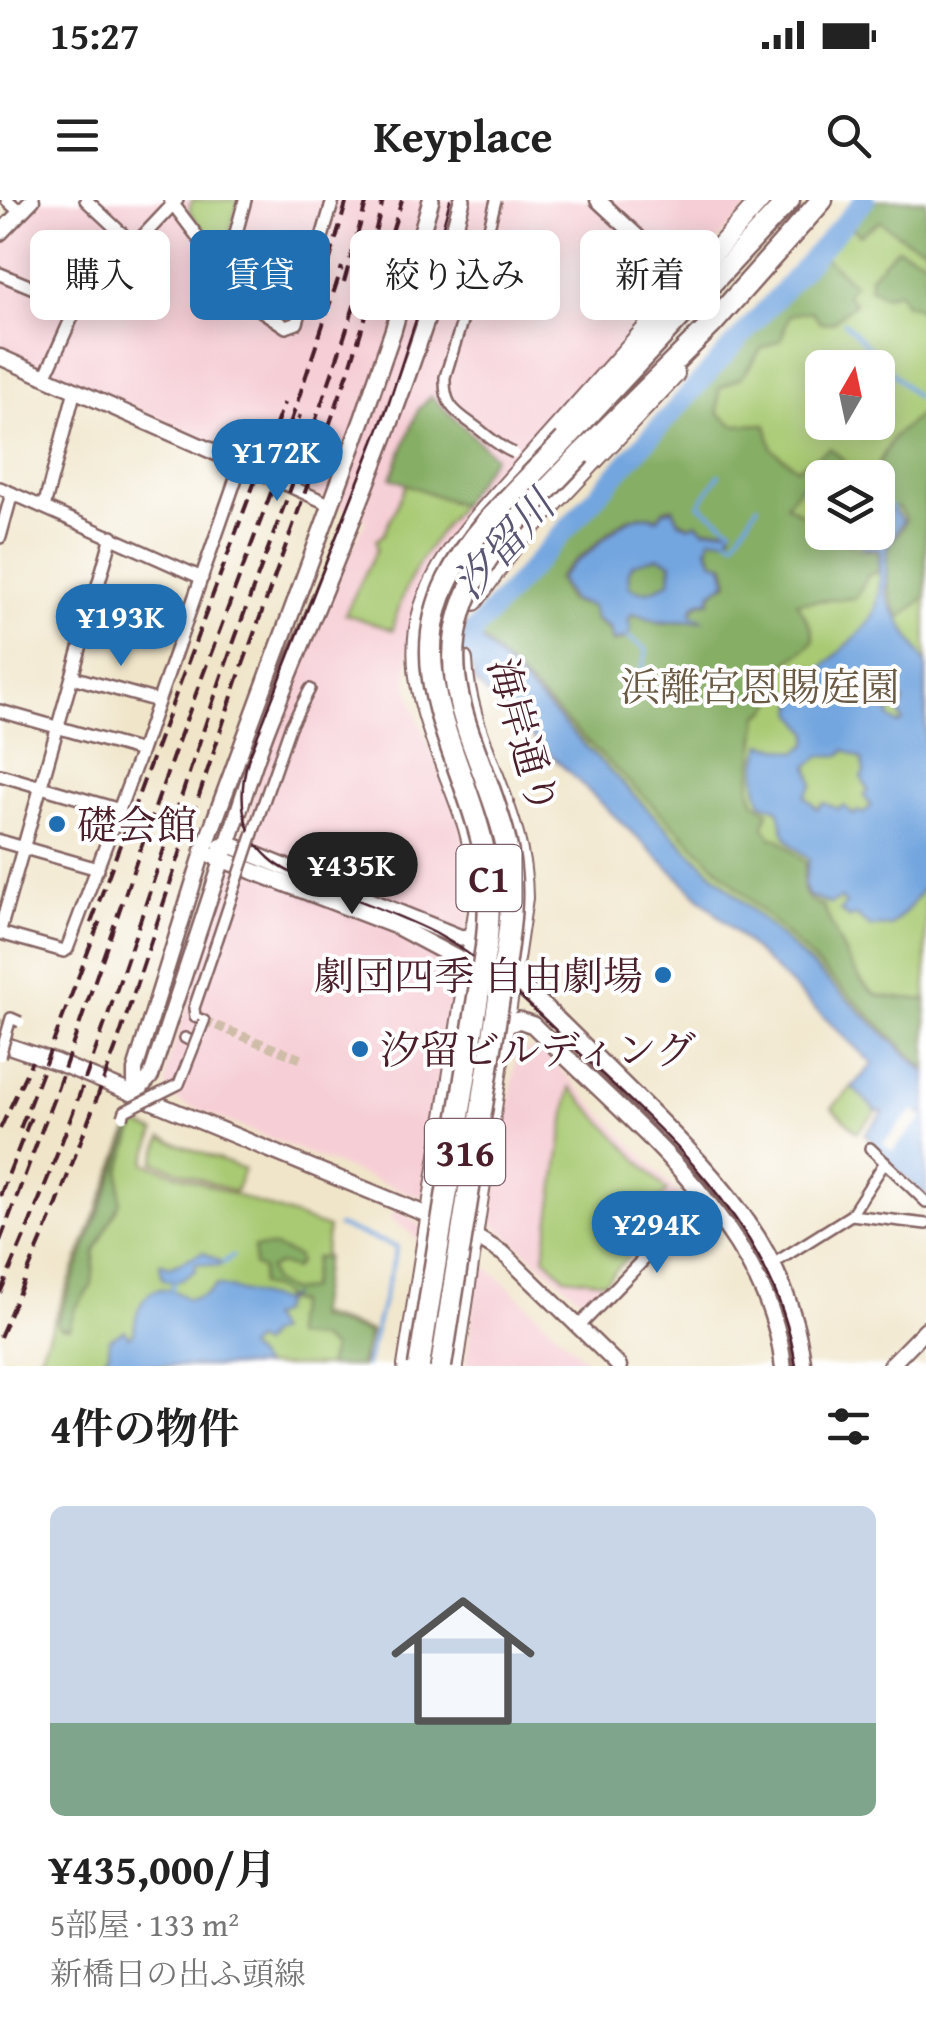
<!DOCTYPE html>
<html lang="ja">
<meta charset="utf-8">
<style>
body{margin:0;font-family:"Gentium Book Plus","Noto Serif JP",serif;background:#f6f6f6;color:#222;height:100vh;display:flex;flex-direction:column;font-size:38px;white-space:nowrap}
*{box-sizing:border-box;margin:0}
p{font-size:32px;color:#767676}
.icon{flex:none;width:55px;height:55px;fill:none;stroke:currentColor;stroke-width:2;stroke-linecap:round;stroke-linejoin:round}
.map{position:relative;height:1166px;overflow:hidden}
.sheet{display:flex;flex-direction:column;background:#fff;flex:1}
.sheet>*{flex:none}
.banner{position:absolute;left:30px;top:30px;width:868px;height:90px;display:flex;gap:20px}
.needle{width:65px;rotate:9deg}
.controls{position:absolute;left:805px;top:150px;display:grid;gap:20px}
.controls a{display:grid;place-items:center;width:90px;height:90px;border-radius:15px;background:#fff;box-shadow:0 5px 25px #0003;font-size:50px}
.price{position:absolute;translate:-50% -85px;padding:0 22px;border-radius:35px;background:#1f6fb2;color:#fff;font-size:32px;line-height:65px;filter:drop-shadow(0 2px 5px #0008)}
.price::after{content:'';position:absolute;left:50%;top:60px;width:30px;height:22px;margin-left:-15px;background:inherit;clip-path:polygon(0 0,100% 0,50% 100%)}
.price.current{background:#222;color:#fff}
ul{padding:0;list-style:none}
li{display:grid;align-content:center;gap:20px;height:530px;padding:0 50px}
li span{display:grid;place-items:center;height:310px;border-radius:15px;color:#555}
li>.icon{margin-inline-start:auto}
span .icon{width:180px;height:180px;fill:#fffc;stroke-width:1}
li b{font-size:42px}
h2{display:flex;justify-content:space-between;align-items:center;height:120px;padding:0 50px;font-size:42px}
.pill{padding:0 35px;border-radius:15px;background:#fff;box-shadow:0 5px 25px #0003;font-size:35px;line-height:90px}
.pill.current{background:#1f6fb2;color:#fff}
.status{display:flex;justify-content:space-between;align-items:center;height:70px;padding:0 50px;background:#fff;direction:ltr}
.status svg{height:28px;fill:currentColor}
header{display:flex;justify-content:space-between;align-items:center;height:130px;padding:0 50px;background:#fff;font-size:45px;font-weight:600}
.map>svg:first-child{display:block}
.built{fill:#f6cfd6}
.green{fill:#a9ca73;stroke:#7a744f;stroke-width:2.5;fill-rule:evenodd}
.forest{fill:#86ae65;stroke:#686648;stroke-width:2.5;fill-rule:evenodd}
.water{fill:#73a6df;stroke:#5e6285;stroke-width:2.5;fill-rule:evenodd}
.pier{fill:#f0e5c9}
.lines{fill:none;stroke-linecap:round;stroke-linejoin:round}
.stream{stroke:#73a6df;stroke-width:4}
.river{stroke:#73a6df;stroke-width:20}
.ferry{stroke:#5a5573;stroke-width:2.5;stroke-dasharray:12 10;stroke-linecap:butt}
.pedestrian-tunnel{stroke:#cfbda9;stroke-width:9;stroke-dasharray:9 4.5;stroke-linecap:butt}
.pedestrian-casing{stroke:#846462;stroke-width:14}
.minor-casing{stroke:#846462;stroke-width:16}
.tertiary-casing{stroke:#846462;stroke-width:19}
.secondary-casing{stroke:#846462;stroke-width:20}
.primary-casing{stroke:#846462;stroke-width:22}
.motorway-casing{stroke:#846462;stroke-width:25}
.pedestrian{stroke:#fff;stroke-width:9}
.minor{stroke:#fff;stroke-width:11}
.tertiary{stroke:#fff;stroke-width:14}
.secondary{stroke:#fff;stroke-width:15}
.primary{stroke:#fff;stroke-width:18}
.motorway{stroke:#fff;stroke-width:20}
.tram{stroke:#4a1f2b;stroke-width:2.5}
.rail{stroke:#4a1f2b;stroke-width:4;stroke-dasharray:15 8;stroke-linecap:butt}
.pedestrian-bridge-casing{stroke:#846462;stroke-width:14;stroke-linecap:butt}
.motorway-bridge-casing{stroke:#846462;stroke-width:25;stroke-linecap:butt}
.pedestrian-bridge{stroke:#fff;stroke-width:9}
.motorway-bridge{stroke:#fff;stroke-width:20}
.poi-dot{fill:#1f6fb2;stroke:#fff;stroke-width:4}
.labels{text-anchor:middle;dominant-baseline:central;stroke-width:8;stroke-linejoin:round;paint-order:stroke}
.shield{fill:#fff;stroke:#80626b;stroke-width:2.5}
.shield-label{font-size:38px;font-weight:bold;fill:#4a1f2b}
.park-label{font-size:40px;fill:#6b5b44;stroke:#fff}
.street-label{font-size:40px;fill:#4a1f2b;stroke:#fff}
.poi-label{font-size:40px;fill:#4a1f2b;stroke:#fff;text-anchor:start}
.water-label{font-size:42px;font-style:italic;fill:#5a5573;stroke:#fff}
</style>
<div class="status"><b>15:27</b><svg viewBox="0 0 49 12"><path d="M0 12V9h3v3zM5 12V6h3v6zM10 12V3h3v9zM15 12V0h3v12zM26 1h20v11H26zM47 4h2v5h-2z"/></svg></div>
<header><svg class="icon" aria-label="menu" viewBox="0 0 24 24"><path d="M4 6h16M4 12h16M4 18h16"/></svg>Keyplace<svg class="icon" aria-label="search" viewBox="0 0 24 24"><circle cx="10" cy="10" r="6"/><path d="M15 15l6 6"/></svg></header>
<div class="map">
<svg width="926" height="1166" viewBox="0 0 926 1166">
<rect width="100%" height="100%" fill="#fff"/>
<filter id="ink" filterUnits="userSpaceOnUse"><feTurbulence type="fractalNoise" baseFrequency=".01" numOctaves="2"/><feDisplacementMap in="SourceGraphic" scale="20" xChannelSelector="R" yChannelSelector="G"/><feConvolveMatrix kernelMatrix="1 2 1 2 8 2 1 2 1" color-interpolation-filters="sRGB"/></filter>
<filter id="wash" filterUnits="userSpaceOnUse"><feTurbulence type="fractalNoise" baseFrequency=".0048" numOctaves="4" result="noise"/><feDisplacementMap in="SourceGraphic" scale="40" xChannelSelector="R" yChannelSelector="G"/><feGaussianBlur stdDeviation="2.25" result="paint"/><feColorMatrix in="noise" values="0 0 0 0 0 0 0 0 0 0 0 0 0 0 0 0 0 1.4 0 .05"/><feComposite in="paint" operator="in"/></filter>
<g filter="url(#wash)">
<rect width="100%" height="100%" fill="#f0e5c9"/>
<path class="built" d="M40,0H755L501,277L457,332L413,420L407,469L408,487L417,517L461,622L475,687L425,996L413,995L183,904L171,896L166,887V869L248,616L269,538L303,456L366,319L249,265L241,255L0,149V42Z
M541,848L684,1000L588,1098H580L490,1021L517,852Z
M395,1008L493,1072L592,1166H465L476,1086L391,1018Z"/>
<path class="green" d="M192,0H239L226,47L217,49L189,11Z
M868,0H926V873L687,649L474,433ZM822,168H878V222H822ZM822,278H878V332H822Z
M407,283L460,305C429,345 403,380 393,430L345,414L377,349L376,340L383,335Z
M570,887L667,991L625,1037L635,1049L605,1082L565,1077L544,1057Z
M852,887L877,911L857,932L832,908Z
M132,922L155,932L145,963L328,1028L315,1114L371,1131L362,1166H36Z
M162,938L244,969L235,992L154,962Z"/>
<path class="forest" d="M870,0H926V48L906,40L880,21L860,35L848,24Z
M897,48L926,60V120L917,107L905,104L898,91L885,96L870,88V76Z
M819,53L854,84L846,95L855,103L833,122L820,123L812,111L789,115L781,140L761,149L743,176L719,189L718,213L734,225L766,224L772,249L797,268L830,248L845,261L830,277L822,278V286L818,290L807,280L786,304L822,327V332L831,333L861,350L879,351L878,372L868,375L856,398L797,402L812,429L814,440C805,453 784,460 780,474C774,491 779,507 759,515L750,587L754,601L768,612L764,627L771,637L778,638L806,663C802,685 799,699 823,706C833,727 856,787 878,795C891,799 911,798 926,800V870L475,433ZM673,307L679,320L690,325L697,322L704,329L733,327L730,337H711L708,348L714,361L725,365L729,382L712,393L710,402C699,402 695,404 691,415L700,421L661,423L633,414L626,421L630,427L628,438L612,443L609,430L595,420L591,406L568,401L557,379C567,366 575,361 588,351C609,334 627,307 658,318L664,309Z
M431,196L494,256L460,305L391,278L418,210Z
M921,214L926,220V397L900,418C890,402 881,365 889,347C894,337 903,331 906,319L898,307L878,309V278L871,277L894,236Z
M659,357L671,362L670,382C654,389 644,397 629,386L628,372L633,364Z
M132,927L135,928L120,971V1002L95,1051L92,1085L75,1109L69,1128L59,1127L57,1122Z
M254,1047H274L297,1056L299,1062L294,1069L279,1064L269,1069L273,1082L290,1091L309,1089L315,1058L326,1057L316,1118L369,1133L360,1166H327L332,1148L319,1139L293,1137V1118L297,1103L286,1100L278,1091L260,1085L262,1069L254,1066Z"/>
<path class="water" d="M673,309L679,322L689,326L696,323L704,330L732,328L728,338H710L707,349L713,361L723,365L727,381L711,393L709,401C698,401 693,403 691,414L702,420L661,422L633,413L627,420L631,426L628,437L613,441L610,428L596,419L592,406L571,400L560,379C569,366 578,361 590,352C610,335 628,309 658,319L664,311ZM659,357L672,363L670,382C655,389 644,397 629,386L628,373L633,364Z
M893,309L903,321L887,347L886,393L890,405L926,464V684L910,707L891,726L870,727L856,715L850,718L840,711L846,704L841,699L830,704L809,696L804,686L809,660C802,651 789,646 785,634C781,626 782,618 778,609L762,603C753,580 755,567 762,544L797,552L808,544L809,533C805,526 798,520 795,513C787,487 857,444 871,419C883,399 879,370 880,349L862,347L859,333L878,332V314ZM886,489L897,492L904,502L899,513L903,521L898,524L889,518L890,512L879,508L881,504L878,492ZM845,550L862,559L864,573L861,577L868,590L864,596L871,606L863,614L858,611L854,615L844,606L838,609L824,603L817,609L805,596L813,584L808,566L820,556L840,555Z
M474,433L687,649L926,873V997L873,947L875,944L865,934L884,912L877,911L852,887L873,864L475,482L470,460Z
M203,1052L223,1063L219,1066L196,1063L195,1071C182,1078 177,1087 162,1078L160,1063L170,1067Z
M217,1085L280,1101L292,1095L283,1102L279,1113L269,1118L277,1132L268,1135L261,1145L254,1141L247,1148L263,1166H99L109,1152V1139L125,1130L128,1137L134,1133C136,1099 155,1074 187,1099C201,1098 207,1095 217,1085Z"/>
<path class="pier" d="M914,910L923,918L892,951L883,943Z"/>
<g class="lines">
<path class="stream" d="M844,122L916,197
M719,275L699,305L732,328
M838,278L848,268L859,278
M803,288L816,300L822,293
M878,295L893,309
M728,338L734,342L758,305
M628,437L647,450L642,470
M338,1026L397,1047L366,1166
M223,1063L233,1056
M172,1089L174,1083"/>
<path class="river" d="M491,472L470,452L473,432L865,0"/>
<path class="ferry" d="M926,911L919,914L926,913"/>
</g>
</g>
<g filter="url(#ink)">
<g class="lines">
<path class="pedestrian-tunnel" d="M204,821L301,859
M0,823L3,820"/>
<defs>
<path id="pedestrian" d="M253,633L290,527L310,489
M204,821L195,817L194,808L218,738
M185,838L195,843
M870,948L926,1002
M851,1015L885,962
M776,1062L851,1015L926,1024"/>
<path id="minor" d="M7,0L20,12
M86,0L134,45
M170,0L225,73L245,0
M225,73L253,105L286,127L297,123L333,0
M0,74L77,106
M45,177L77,106L177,0
M0,288L202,378
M44,307L75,190
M0,337L12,293
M72,477L158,501
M0,511L141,551
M0,575L120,610
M0,641L98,669
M0,730L112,336
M0,733L64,751L67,749L141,551L241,264L329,304
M579,1126L705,996"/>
<path id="tertiary" d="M598,0L687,83
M0,33L32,0
M0,157L241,264
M0,843L56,862L435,1018
M135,894L151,876L223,658
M135,894V870L203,652
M469,1033L504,1054L619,1166
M890,1166L926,1129"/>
<path id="secondary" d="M431,0L393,131L363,218L203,652L396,726L456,758L466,767L470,776
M221,646L228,644L461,738L468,737L477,729
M223,658C239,612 252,566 270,521C340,349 415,180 462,0
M514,771L524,787C564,826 604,865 644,905C721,982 789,1052 803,1166
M505,826L519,820L533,825C624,915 772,1031 783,1166"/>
<path id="primary" d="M474,401L513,346L675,174
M465,948L471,913L486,895
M407,1166L478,712C478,683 476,656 468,628C446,557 400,483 424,407C436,369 461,339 485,310L761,0
M454,1166L523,698C523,609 466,541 463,460"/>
<path id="motorway" d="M565,240L789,0
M581,254L711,125L822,0"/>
</defs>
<use href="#pedestrian" class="pedestrian-casing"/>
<use href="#minor" class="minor-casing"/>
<use href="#tertiary" class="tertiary-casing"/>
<use href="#secondary" class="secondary-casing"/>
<use href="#primary" class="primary-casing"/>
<use href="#motorway" class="motorway-casing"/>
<use href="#pedestrian" class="pedestrian"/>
<use href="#minor" class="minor"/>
<use href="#tertiary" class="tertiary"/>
<use href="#secondary" class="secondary"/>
<use href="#primary" class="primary"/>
<use href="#motorway" class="motorway"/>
<path class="tram" d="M450,0L425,92L388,206L248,560C238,595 240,632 269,658C285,673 309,680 330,689C365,703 401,716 435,733C486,760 528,804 570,844C668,936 775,1026 796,1166"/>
<path class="rail" d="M344,82L367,0
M323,84L347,0
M290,224L342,67
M91,723L284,203
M0,929L32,861
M20,929L102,715
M0,996L31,917
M0,1041L55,895L179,539L300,215
M0,1093C87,896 149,690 218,487C273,326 344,166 383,0
M0,1137L57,1004L116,847L237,481L349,170L402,0"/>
<defs>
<path id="pedestrian-bridge" d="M496,0L480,63L445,177C444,203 452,210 472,224C488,235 495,245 514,253
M218,738L253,633
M0,856L11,818L20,822
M123,917L125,911L179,884L204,821"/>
<path id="motorway-bridge" d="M419,1166L486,747C490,712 491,677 482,642C461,553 402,471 448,379C475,326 525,283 565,240
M441,1166L505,760C511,719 515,680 505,639C483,549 424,477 473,382C498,334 544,294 581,254"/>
</defs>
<use href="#pedestrian-bridge" class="pedestrian-bridge-casing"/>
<use href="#motorway-bridge" class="motorway-bridge-casing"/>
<use href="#pedestrian-bridge" class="pedestrian-bridge"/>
<use href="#motorway-bridge" class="motorway-bridge"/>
</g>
</g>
<g class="poi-dot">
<circle cx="57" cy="624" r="10"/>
<circle cx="663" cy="775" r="10"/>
<circle cx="360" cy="849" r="10"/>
</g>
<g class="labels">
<g class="shield">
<rect x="456.5" y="645" width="65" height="66" rx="8"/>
<rect x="425" y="919" width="80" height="66" rx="8"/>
</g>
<g class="shield-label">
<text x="489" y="678">C1</text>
<text x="465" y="952">316</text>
</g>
<g class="park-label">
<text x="760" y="486">浜離宮恩賜庭園</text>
</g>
<g class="street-label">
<text transform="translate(524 536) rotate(74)">海岸通り</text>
</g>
<g class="poi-label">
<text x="77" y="624">礎会館</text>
<text x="643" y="775" text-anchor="end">劇団四季 自由劇場</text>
<text x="380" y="849">汐留ビルディング</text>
</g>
<g class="water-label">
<text transform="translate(503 344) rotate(-48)">汐留川</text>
</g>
</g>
</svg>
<div class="controls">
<a><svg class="needle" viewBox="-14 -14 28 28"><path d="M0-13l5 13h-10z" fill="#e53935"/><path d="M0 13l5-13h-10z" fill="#767676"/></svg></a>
<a><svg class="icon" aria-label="layers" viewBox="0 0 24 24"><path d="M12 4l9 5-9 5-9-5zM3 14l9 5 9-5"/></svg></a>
</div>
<b class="price" style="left:277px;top:304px">¥172K</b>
<b class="price" style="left:121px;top:469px">¥193K</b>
<b class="price current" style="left:352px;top:717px">¥435K</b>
<b class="price" style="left:657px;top:1076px">¥294K</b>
<div class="banner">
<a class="pill">購入</a>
<a class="pill current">賃貸</a>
<a class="pill">絞り込み</a>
<a class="pill">新着</a>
</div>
</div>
<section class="sheet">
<h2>4件の物件<svg class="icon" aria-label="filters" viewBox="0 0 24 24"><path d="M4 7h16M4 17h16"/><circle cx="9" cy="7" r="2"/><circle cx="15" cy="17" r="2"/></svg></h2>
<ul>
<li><span style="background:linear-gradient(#c9d6e8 70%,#7fa58c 0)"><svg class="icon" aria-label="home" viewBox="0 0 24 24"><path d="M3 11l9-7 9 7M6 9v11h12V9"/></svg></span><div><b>¥435,000/月</b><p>5部屋 · 133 m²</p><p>新橋日の出ふ頭線</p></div></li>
</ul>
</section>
